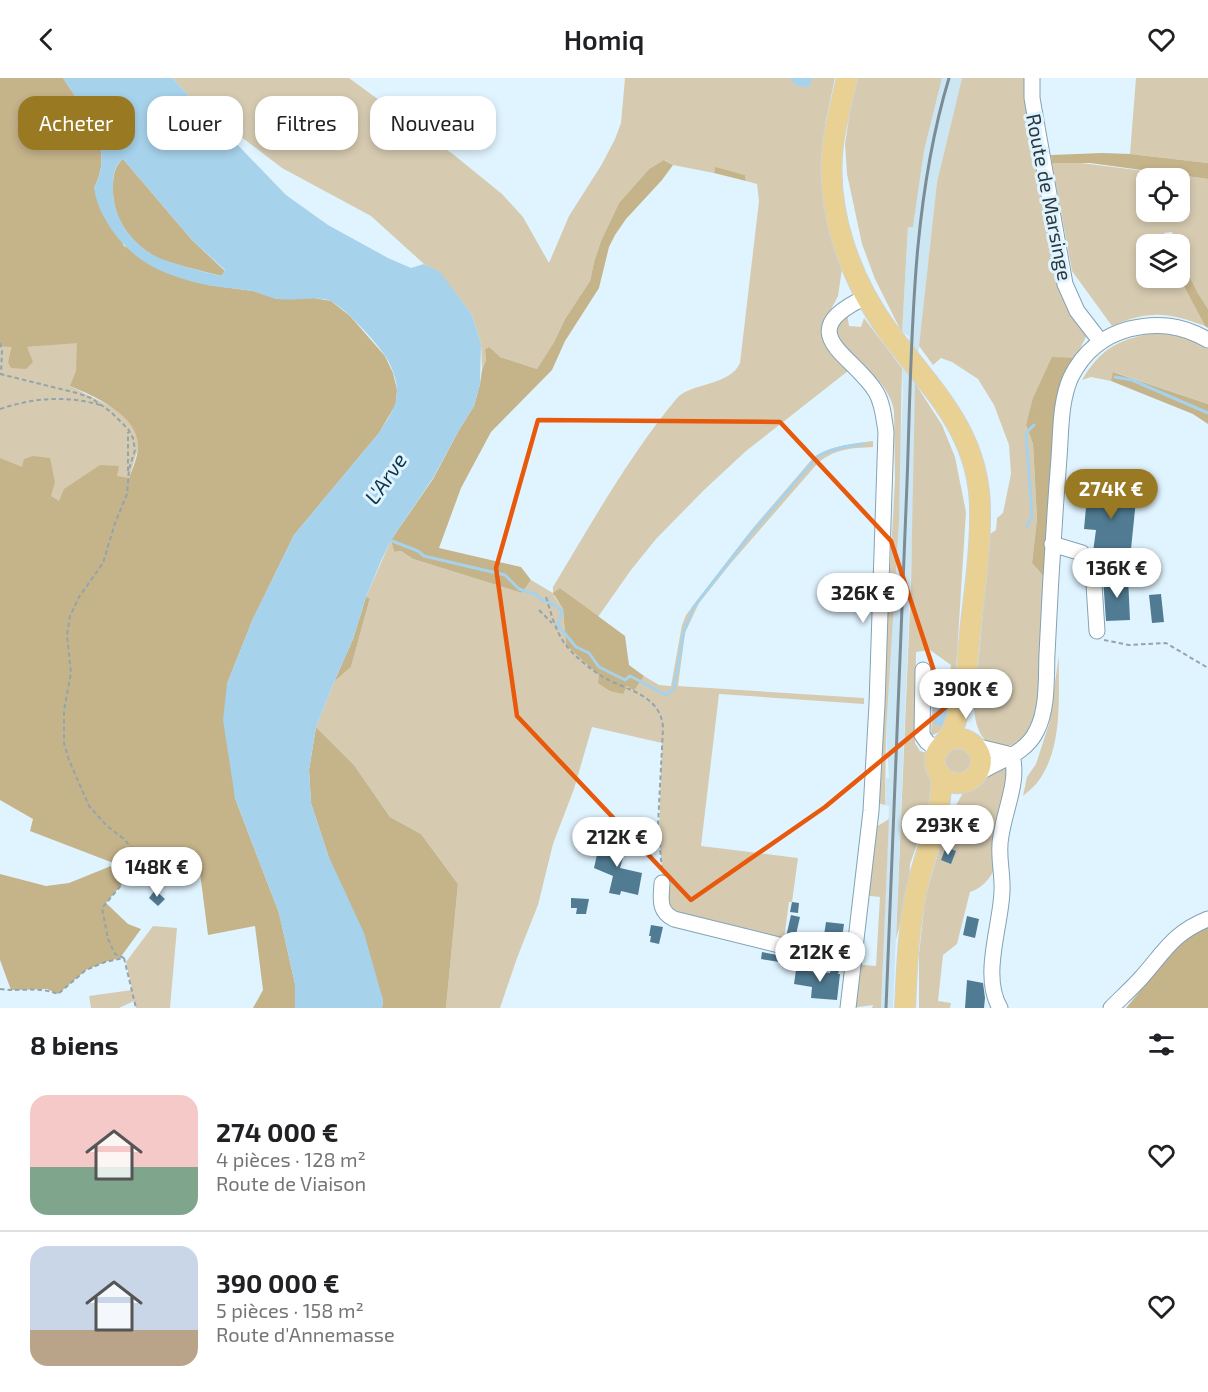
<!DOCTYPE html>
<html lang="fr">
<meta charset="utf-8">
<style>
body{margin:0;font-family:"Exo 2",sans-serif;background:#f2f2f2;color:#202124;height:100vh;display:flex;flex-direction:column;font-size:22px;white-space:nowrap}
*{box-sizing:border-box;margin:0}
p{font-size:20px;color:#757577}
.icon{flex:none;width:33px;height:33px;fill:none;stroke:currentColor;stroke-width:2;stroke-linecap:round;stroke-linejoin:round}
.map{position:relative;height:930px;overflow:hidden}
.sheet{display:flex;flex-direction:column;background:#fff;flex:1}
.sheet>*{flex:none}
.hud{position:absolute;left:18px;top:18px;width:600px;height:54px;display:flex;gap:12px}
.controls{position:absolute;left:1136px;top:90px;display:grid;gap:12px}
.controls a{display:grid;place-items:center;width:54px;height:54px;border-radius:12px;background:#fff;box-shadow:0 3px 9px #0003;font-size:30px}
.price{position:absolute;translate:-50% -51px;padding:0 14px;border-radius:21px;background:#fff;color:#222;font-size:20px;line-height:39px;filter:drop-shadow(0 2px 3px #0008)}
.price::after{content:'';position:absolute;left:50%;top:36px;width:18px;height:14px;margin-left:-9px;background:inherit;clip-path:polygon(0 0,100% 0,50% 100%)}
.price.active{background:#9a7923;color:#fff}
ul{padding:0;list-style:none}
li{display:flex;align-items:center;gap:18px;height:150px;padding:0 30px}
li+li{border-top:2px solid #e0e0e0}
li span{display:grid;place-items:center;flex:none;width:168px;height:120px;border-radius:18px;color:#555}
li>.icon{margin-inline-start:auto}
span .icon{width:72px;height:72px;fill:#fffc;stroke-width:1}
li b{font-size:26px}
h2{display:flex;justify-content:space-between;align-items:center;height:72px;padding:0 30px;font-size:26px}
.chip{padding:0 21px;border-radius:18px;background:#fff;box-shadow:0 3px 9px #0003;font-size:21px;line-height:54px}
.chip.active{background:#9a7923;color:#fff}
header{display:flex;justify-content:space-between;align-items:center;height:78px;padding:0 30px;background:#fff;font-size:27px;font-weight:600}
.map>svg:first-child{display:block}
.built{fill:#cde6f3}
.green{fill:#d6cbb1;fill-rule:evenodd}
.forest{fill:#c5b38a}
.water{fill:#a6d2eb;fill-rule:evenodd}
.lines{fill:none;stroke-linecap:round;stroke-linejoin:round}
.stream{stroke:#a6d2eb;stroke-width:3}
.building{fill:#517b92}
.minor-casing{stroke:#83a2b4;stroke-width:17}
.major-casing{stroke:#d0d3d5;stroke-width:22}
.path{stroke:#93a4ad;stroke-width:2;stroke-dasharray:4.5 3;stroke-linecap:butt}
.minor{stroke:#fff;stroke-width:15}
.major{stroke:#e9d194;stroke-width:20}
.rail{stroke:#7c8c95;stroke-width:3}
.marked{fill:none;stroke:#e8590c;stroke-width:4.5;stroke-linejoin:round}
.labels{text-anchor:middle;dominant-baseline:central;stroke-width:6;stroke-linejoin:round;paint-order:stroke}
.street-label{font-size:20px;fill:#2a373e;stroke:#e0f4ff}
.water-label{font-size:21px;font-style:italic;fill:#0e3446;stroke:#e0f4ff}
</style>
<header><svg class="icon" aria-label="back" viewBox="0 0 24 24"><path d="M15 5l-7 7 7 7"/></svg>Homiq<svg class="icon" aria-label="heart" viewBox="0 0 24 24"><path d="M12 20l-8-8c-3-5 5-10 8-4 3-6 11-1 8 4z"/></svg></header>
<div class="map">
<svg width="1208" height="930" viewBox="0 0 1208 930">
<rect width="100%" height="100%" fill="#e0f4ff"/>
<path class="built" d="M942,0H962L937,104L915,305L918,316L893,930H881L889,728L885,727L886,700H889L886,654L903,316L902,290L907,292L909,258L902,255L908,149L913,148L924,73Z"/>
<path class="green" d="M172,0H349L454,77L502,116L523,139L549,185L569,138L602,86L615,61L621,45L625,0H835L825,47L824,65L827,140L842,191L838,218L824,245L822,255L827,271L848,293L746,373L703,413L656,461L631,492L598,539L560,510L554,518L563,531L566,567L600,597L634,613L644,598L659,607L671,608L682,547L686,537L753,450L813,380C831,367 852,366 873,363V369C852,370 833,371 817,386L731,485L699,525L685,555L678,608L864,620V626L719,616L701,768L798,780L792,824H789L783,869L669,839L663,802L659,754L662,665L592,649L574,711L553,766L538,827L517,880L500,930H446L458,806L421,756L390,739L354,687L316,649L334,604L351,589L370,520L366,519L391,462L394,474L401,473L413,481L522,515L531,502L553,515V509C592,444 629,378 677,320C690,305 730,308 740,285L759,123L757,106L746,103L745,97L715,90L714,95L673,87L665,82L649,91L619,125L601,163L594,184L590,203L565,241L554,264L537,291L500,279L485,272L486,282L482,292L481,266L472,237L440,195L424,186L371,138L282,90L193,22Z
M855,0H942L924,73L913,149H908L902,255L875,201L862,166L847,96L845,66Z
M962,0H1024L1026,27L1056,197L1061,213L1087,257L1075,280L1029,337L1026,347L1033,366L1037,441L1032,485L1045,500L1037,641L1022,665C991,673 978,665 974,632L990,456L996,452L997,440L1003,435L1011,396L1009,367L994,327L978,301L952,284L941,280L933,287L919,268L937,104Z
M1136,0H1208V85L1130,76Z
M1073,84L1208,101V231C1195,212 1179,190 1179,166H1176L1172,154L1164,155L1167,166H1146V200L1179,199L1205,248C1168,234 1149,232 1112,248L1072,193L1052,85ZM1146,100H1179V134H1146Z
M152,228L138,371L118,436L0,419V268H11L8,284L27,269L77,264L117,267L70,308L114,330Z
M847,235L849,248L861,249L864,240L902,290L899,442L886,654L885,727L877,725L886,603V564L895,402L894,333C892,321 885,309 876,300C857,281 819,265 847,235Z
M1153,255C1174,256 1190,260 1208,271V326L1114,294L1111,303L1091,299L1082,302C1101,270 1118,262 1153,255Z
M915,305L942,347L955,379L966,434L955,608C953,622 948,656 931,657L933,613L940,607L949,608L951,587L930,572L916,574L915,665L920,673L928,675L933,701V720L925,731L920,758L910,786L909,814L896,861L911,506Z
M1059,577C1058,619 1064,670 1037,705C1033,710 1027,714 1023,718L1027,699L1036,686L1049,646Z
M947,670H967L973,685L964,697L949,696L942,678Z
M1003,689L1007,692L995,790C990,801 981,811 970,814L957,866L943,877L938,923L951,925L950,930H919V876L925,820L948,741L963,715L977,707L990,695Z
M889,741L881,930H872L873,927L851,930L853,886L876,888L880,819L862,817L876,749Z
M153,848L177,850L170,930H136L134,923L119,930H91L89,918L132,912L126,884Z"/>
<path class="forest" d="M0,0H63C85,34 116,68 94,110L124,168L208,207L253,213L277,221L314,220L331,223L350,238L385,278L393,295L397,312L396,326L379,355L294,457L252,543L227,606L235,720L279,835L295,906V930H253L263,912L255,848L208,857L199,787L176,792L134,779L128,799L106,825L128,846L141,851L120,880L105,884L86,892L58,916L47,911L11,912L0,882V796L46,808L69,805L116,786L30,753L33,741L0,722V380L22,389L24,381L33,378L50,380L55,404L51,418L59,423L64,411L100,387L119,388L117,398L129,400C133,389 138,379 138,368C138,337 94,318 70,308L76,293L77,265L27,269L33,284L26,291L11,290L8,284L11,269L0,268Z
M1102,75L1130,76L1208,85V101L1090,85H1052L1051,77Z
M123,81L192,162L225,193L221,198C204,193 169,186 154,178C130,164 112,139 113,110C113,99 114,88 123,81Z
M664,82L673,87L662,102L626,141L615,157L609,169L599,210L565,263L552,292L491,354L461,410L439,470L521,489L531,502L522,515L413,481L401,473L394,474L391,462L433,401L459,352L474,328L480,306L482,292L486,282L485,272L489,269L500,279L537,291L554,264L565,241L590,203L594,184L601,163L619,125L649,91Z
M715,89L745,97L746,103L714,95Z
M1179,178L1197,214L1208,231V250L1205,248L1179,199Z
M1052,279L1075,280L1045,500L1032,485L1037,441L1033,366L1026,347L1033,320Z
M1113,294L1208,326V346L1193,336L1111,303Z
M560,510L625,558L629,587L644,598L634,613L627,608L623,616L610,613L598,605L599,597L566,567L563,531L553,515Z
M366,519L370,520L351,589L334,604L353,561Z
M316,649L354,687L390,739L421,756L458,806L446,930H382L383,922L328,777L311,725L309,692Z
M1208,848V930H1126L1183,862Z"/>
<path class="water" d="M63,0H172L193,22L220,43L230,59L286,117L328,147L388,180L411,190L424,186L440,194L472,237L481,266L480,306L474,328L459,352L433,400L391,462L381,483L366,519L353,561L334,604L316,649L309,692L311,725L328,777L364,855L383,922L382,930H295V906L279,835L235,720L223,642L227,606L252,543L294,457L379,355C387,342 397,329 397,314C397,302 392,289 386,279C378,266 342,226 328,222C311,218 295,223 278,221C269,220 261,215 252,213C237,210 222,210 207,207C169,199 138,187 114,155C104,141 97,128 94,110C116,68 85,34 63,0ZM123,81L192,162L225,192L221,198C205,194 168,185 155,178C131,165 112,139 113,110C113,99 113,88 123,81Z
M790,0H813L808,10L795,7Z
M940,607L949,608C954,620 947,636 942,648L934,646L935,614Z"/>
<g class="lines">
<path class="stream" d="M1115,299L1132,302L1208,335
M1027,448L1032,438L1026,355L1034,347
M387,461L418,473L424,478L505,497L519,511L535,516L542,522L550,524L562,533L558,547L576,569L589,575L599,589L625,602L630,598L666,617L674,610L684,553L693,530L748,459L818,378C833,370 848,368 864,366"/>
</g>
<path class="building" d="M1088,407L1137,412L1130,481L1096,478L1093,474L1096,452L1084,451Z
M1103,500H1128L1130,542L1106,543Z
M1161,516L1164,544L1152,545L1149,517Z
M601,759L621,763L620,768L626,769L620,790L642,795L638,817L621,813L620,817L609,815L613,798L594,790Z
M946,769L956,773L951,786L941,782Z
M155,812L165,821L158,828L149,820Z
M571,820L589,821L586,836H576L577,830H571Z
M792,824L799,825L798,835L790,834Z
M791,837L800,839L795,861L786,859Z
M967,838L979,841L975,860L963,857Z
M826,844L844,846L841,867L823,864Z
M651,847L663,849L659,866L650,864L651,858H649Z
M762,874L787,879L786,885L761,881Z
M831,891L839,892L838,896H840L837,922L811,920L812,909L794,906L796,892L830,895Z
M967,902L983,905L985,920L984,930H965Z"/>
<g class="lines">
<defs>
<path id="minor" d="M1032,0V20L1036,43L1065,206L1077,233L1101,264
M1052,466L1082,475L1093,491L1097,553
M923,592L922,657L927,664L938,672
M975,668L1012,677
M976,697C996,683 1026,677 1037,652C1048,630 1046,600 1047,576C1050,510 1054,445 1059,380C1061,354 1060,323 1071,299C1083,275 1103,258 1129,251C1158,244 1182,247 1208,262
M662,805C661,821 658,833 674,841L795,871L854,878
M848,930L871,733L877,626L886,354C884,341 883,326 876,314C853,276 789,255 866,219
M1000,930C981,898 1001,848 1002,813C1003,794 997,776 1001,758C1005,730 1019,704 1012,677
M1111,930C1121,920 1132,910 1141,900C1165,873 1173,855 1208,841"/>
<path id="major" d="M847,0C842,22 836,44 833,66C825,132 850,201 888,253C930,310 979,353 980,430C981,475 973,521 969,565C967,582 968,603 963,619C958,632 956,650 947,661C942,669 934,673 935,684C936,700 954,710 968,703C995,689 975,650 946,663
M905,930C907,890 908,850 917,810C925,773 943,737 941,697"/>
</defs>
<use href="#minor" class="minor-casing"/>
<use href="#major" class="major-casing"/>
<path class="path" d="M0,265L2,272L1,296
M0,296L77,315L91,320L111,334L128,351L133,360L135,372L129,391L127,416L115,445L103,485L79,519L70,538L67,557L71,595L64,632V665L69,682L89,728L107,748L124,761L135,774L128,799L102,830L108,861L115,876L124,880
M0,331C33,320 66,317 100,327
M128,393V354
M546,519C551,535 555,552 565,566C574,578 590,591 603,599C625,612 661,616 663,650L658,747L662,793
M539,532L552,545
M1104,562L1129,567L1166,565L1208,590
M124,880L136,930
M0,911C20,914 39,908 58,916L86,892L105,884L124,880"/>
<use href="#minor" class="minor"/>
<use href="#major" class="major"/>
<path class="rail" d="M886,930C893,755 900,580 907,405C912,271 910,129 949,0"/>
</g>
<path class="marked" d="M538,342L780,344L891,463L946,629L825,729L691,822L517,638L496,490Z"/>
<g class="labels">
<g class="street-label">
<text transform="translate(1050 119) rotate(79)">Route de Marsinge</text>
</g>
<g class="water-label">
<text transform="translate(385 400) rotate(-55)">L'Arve</text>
</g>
</g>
</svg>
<div class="controls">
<a><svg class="icon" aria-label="locate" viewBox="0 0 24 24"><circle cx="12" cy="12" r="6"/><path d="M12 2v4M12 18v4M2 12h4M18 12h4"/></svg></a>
<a><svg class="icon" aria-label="layers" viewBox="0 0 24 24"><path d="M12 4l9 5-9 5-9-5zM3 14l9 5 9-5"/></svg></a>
</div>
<b class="price active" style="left:1111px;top:442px">274K €</b>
<b class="price" style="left:1117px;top:521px">136K €</b>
<b class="price" style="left:863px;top:546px">326K €</b>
<b class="price" style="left:966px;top:642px">390K €</b>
<b class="price" style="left:948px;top:778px">293K €</b>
<b class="price" style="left:617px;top:790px">212K €</b>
<b class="price" style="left:157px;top:820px">148K €</b>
<b class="price" style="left:820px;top:905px">212K €</b>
<div class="hud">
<a class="chip active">Acheter</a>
<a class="chip">Louer</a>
<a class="chip">Filtres</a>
<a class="chip">Nouveau</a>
</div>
</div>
<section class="sheet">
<h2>8 biens<svg class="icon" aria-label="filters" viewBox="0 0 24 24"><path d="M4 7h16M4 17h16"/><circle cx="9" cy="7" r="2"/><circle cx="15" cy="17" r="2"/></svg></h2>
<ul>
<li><span style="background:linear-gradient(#f6c9c9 60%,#7fa58c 0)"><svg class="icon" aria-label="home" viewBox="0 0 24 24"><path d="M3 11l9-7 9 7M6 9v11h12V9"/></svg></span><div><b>274 000 €</b><p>4 pièces · 128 m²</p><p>Route de Viaison</p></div><svg class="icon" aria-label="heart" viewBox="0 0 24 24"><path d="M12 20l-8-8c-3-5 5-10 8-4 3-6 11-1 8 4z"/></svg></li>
<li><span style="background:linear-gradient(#c9d6e8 70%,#b9a48a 0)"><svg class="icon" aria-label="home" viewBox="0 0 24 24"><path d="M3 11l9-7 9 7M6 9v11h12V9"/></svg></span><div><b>390 000 €</b><p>5 pièces · 158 m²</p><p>Route d'Annemasse</p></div><svg class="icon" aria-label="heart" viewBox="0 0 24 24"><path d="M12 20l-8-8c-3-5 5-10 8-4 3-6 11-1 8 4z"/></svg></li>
</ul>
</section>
